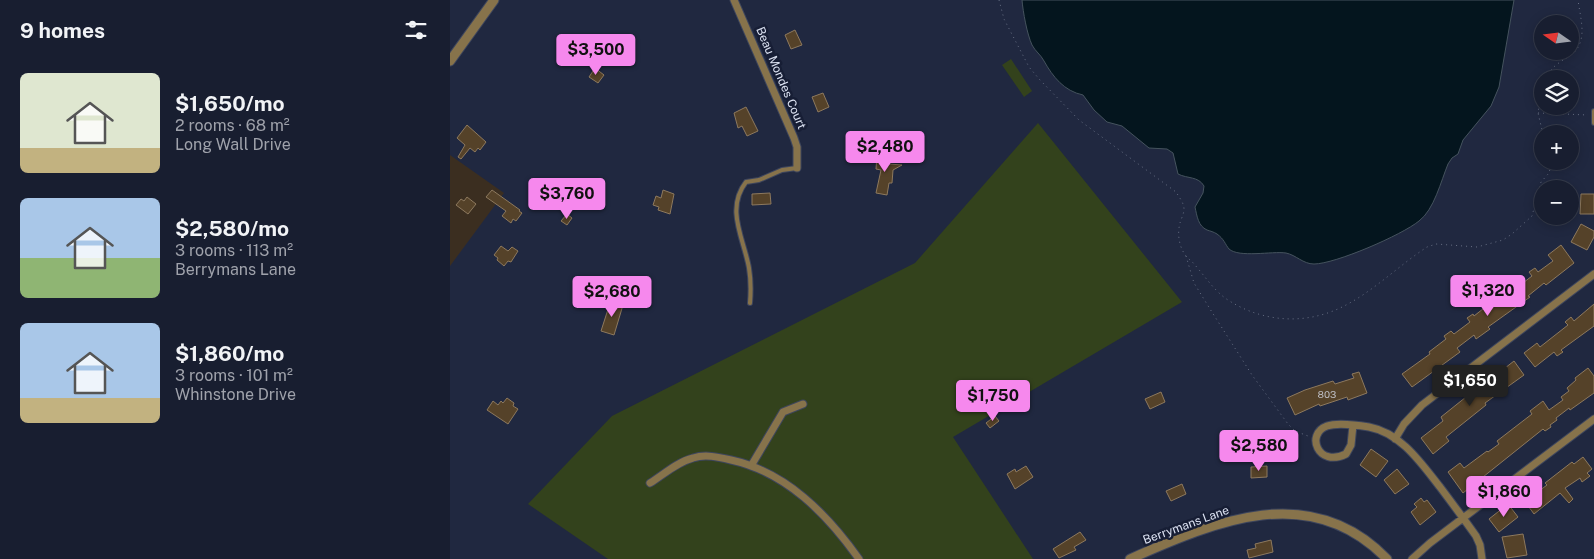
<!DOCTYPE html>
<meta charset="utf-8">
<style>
body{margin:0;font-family:"Public Sans",sans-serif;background:#212738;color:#f1f3f6;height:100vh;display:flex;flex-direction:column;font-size:19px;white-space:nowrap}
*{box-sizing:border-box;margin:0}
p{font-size:16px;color:#9fa2ab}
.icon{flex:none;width:28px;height:28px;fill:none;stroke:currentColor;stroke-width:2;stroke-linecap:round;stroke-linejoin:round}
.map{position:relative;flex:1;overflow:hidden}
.sheet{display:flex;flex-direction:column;background:#181e30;width:450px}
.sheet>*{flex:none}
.needle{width:32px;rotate:284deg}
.fabs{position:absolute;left:1084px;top:15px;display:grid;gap:10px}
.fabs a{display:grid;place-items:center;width:45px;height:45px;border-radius:50%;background:#181e30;box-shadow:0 2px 12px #0003,0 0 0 1px #363c4c;font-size:25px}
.price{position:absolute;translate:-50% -42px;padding:0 11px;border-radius:5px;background:#f688ed;color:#111;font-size:16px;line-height:32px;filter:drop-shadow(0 1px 2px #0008)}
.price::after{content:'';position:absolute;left:50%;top:30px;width:15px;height:11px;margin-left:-8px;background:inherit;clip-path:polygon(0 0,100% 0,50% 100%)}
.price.on{background:#222;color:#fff}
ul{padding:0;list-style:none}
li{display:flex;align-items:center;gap:15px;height:125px;padding:0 20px}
li span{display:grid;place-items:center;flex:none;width:140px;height:100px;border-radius:8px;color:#555}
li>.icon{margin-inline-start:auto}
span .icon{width:60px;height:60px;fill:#fffc;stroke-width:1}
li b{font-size:21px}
h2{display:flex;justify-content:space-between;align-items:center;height:60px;padding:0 20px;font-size:21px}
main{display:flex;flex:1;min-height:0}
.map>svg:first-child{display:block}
.commercial{fill:#3b2e20}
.green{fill:#33421c}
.water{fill:#04151e;stroke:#45535e}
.building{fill:#554229;stroke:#8d795e}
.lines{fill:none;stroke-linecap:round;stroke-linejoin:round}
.service-casing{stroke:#3e465d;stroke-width:6}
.minor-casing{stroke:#3e465d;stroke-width:9}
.tertiary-casing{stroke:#3e465d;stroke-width:11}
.path{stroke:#687085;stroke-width:1;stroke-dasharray:1 4;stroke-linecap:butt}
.service{stroke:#87734b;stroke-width:4}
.minor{stroke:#87734b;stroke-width:7}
.tertiary{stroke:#87734b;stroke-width:9}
.labels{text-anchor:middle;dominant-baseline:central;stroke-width:5;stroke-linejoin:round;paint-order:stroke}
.number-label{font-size:10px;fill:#bbbbc0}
.street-label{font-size:12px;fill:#dde3f3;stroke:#171e35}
</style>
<main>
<section class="sheet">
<h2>9 homes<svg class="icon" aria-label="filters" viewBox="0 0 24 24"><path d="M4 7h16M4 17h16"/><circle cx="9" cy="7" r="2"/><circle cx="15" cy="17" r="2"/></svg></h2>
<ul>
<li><span style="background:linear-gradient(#dfe7d0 75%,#c2b280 0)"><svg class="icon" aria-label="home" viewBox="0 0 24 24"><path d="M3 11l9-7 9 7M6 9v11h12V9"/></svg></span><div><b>$1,650/mo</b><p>2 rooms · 68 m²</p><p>Long Wall Drive</p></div></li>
<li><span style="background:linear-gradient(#a9c7e8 60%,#8fb573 0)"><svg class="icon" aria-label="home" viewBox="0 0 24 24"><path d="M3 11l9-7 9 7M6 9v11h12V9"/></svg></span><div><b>$2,580/mo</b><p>3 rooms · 113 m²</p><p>Berrymans Lane</p></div></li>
<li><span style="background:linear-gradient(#a9c7e8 75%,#c2b280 0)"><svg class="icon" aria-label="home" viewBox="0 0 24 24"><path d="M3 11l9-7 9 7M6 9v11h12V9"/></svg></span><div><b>$1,860/mo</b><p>3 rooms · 101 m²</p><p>Whinstone Drive</p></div></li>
</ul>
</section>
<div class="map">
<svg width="1144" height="559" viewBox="0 0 1144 559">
<rect width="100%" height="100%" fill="#202840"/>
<path class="commercial" d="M0,155L54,193L0,266Z"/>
<path class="green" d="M561,59L582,91L574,97L552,65Z
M588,123L732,302L503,437L583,559H158L78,504L162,416L465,263Z"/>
<path class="water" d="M572,0H1064L1049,87L1041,106L1013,140L1008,154L1002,158L998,164C991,181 984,210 969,221C952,235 885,264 864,264C853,264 846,255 836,253C822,251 789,258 779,249C775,244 774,239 767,234C764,232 760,231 757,230C748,226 747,216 745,207L753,193L754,186C748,176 738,179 728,174L723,153L717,149L699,148L672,126L657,122L644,110L633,95C614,91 603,77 594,61C591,55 585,51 582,45C577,34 573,12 572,0Z"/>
<path class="building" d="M345,30L352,45L341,49L335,35Z
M145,68L154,75L148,83L139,77Z
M373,93L379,107L368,112L362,97Z
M296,107L308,131L297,136L292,126L288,128L284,113Z
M17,125L36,142L30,150L28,148L25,152L20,148L11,159L8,157L15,145L7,138Z
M427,155H439V164L452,165L443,170L442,183H439L437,195L426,193L431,170L426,169Z
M42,190L70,210L69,211L72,213L66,221L63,219L61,223L52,216L56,211L36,197Z
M213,190L224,194L220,214L208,210L209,207L203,205L206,196L211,198Z
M320,193L321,204L302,205V194Z
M1131,194H1144V214H1130Z
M17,197L26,204L18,214L6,205L11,199L14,201Z
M117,214L122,218L117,225L111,221Z
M1131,224L1144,231V237L1137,250L1121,242Z
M1111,245L1124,263L1096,285L1094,283L1078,296L1080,297L1038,327L1040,329L1026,339L1024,335L1007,348L1010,352L962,387L952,374L980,354L979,352L996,339L994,336L1001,331L1004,334L1020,322L1017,318L1023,314L1024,316L1048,297L1051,300L1082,276L1079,272L1085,268L1088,272L1103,261L1098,255Z
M51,246L58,251L62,247L68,251L61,262L58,261L54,266L47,260L48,258L44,255Z
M161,300L173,305L164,335L151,331Z
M1144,304V326L1111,350L1113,352L1107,356L1104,352L1085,367L1074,353L1087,343L1090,347L1118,325L1115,322L1121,317L1124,321Z
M1064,361L1074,375L1035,403L1036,405L996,437L999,441L983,454L971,438L993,421L991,417L1016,397L1018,400L1034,388L1032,386Z
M1138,368L1144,376V393L1120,410L1119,408L1106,418L1107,420L1100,425L1101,427L1095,431L1093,429L1013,493L998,472L1010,463L1014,468L1037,451L1038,452L1049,444L1047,441L1082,414L1080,411L1093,401L1099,410L1113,400L1111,397L1119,391L1117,388L1126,380L1125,378Z
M909,372L917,393L898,400L897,397L870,406L869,404L845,415L837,398L855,390L883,381L885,384L904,378L902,374Z
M711,392L715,402L700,409L695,399Z
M57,398L64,403L63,406L68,409L58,424L37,410L43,401L48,405L51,401L53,403Z
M545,416L549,421L540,428L536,423Z
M921,449L938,461L926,477L910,465Z
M1133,457L1142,469L1137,473L1140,476L1132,482L1130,478L1115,488L1123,499L1119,503L1110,493L1084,514L1073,499L1079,494L1081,497L1097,485L1095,483L1122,462L1124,464Z
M576,466L583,477L565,489L557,474L565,469L566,472Z
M817,466V477L801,478V467Z
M947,469L959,484L945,494L934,480Z
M732,484L736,494L721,501L716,491Z
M971,498L974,502L977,500L986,512L970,525L961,512L967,507L964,504Z
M1058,504L1068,517L1049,532L1039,519Z
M630,532L636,540L624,547L626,550L609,558L603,549Z
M1073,534L1077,555L1057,558L1052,537Z
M821,540L823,552L799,558L797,550L806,548L805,544Z"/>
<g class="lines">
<defs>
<path id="service" d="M1144,111V123
M300,303C301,291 301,280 299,268C294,239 275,209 296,182L309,180L332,170L347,168"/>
<path id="minor" d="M284,0L344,138L347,147V168
M903,425L901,445L896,454C868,468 855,434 877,426C888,422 907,425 919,427C951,433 971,463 990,487C1002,503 1014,519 1026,536L1030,545L1032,559
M945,439L954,424L972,405L1144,274
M301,466L333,412L353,404
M200,483C213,475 227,462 243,458C255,454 268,457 281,460C336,472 377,514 409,559
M962,559L980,543L1144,419"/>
<path id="tertiary" d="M0,61L44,0
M680,559C766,521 861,480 937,559"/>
</defs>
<use href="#service" class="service-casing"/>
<use href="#minor" class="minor-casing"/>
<use href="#tertiary" class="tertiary-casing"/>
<path class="path" d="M549,0L554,19L579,67L590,80L629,120L726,192C729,197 734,203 734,209C734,214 731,219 730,223C727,234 729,247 736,256C738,259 742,261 744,264C755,276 764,291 778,300C812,322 854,325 890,308C922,293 948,266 977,247L986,244L1027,247L1053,240L1062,234L1082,216L1091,182L1099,173L1102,161
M1096,79C1101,67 1107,64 1118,57C1139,44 1131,22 1128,0
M1092,89L1088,113L1093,134
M1088,113L1138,115
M736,256L744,283L760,309L802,375L838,424L845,431L858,436"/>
<use href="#service" class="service"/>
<use href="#minor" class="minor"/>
<use href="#tertiary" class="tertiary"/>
</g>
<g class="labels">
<g class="number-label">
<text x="877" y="394">803</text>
</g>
<g class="street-label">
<text transform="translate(331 78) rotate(67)">Beau Mondes Court</text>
<text transform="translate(736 525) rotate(-20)">Berrymans Lane</text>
</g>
</g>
</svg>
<div class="fabs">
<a><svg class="needle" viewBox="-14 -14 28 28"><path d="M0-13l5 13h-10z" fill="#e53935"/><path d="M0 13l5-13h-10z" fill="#9fa2ab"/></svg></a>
<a><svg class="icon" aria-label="layers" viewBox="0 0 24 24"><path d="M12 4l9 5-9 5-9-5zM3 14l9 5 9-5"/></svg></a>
<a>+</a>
<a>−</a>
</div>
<b class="price" style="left:146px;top:76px">$3,500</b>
<b class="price" style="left:435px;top:173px">$2,480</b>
<b class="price" style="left:117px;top:220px">$3,760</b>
<b class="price" style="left:1038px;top:317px">$1,320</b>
<b class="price" style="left:162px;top:318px">$2,680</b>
<b class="price on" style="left:1020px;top:407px">$1,650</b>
<b class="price" style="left:543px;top:422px">$1,750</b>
<b class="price" style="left:809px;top:472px">$2,580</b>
<b class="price" style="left:1054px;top:518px">$1,860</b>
</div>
</main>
